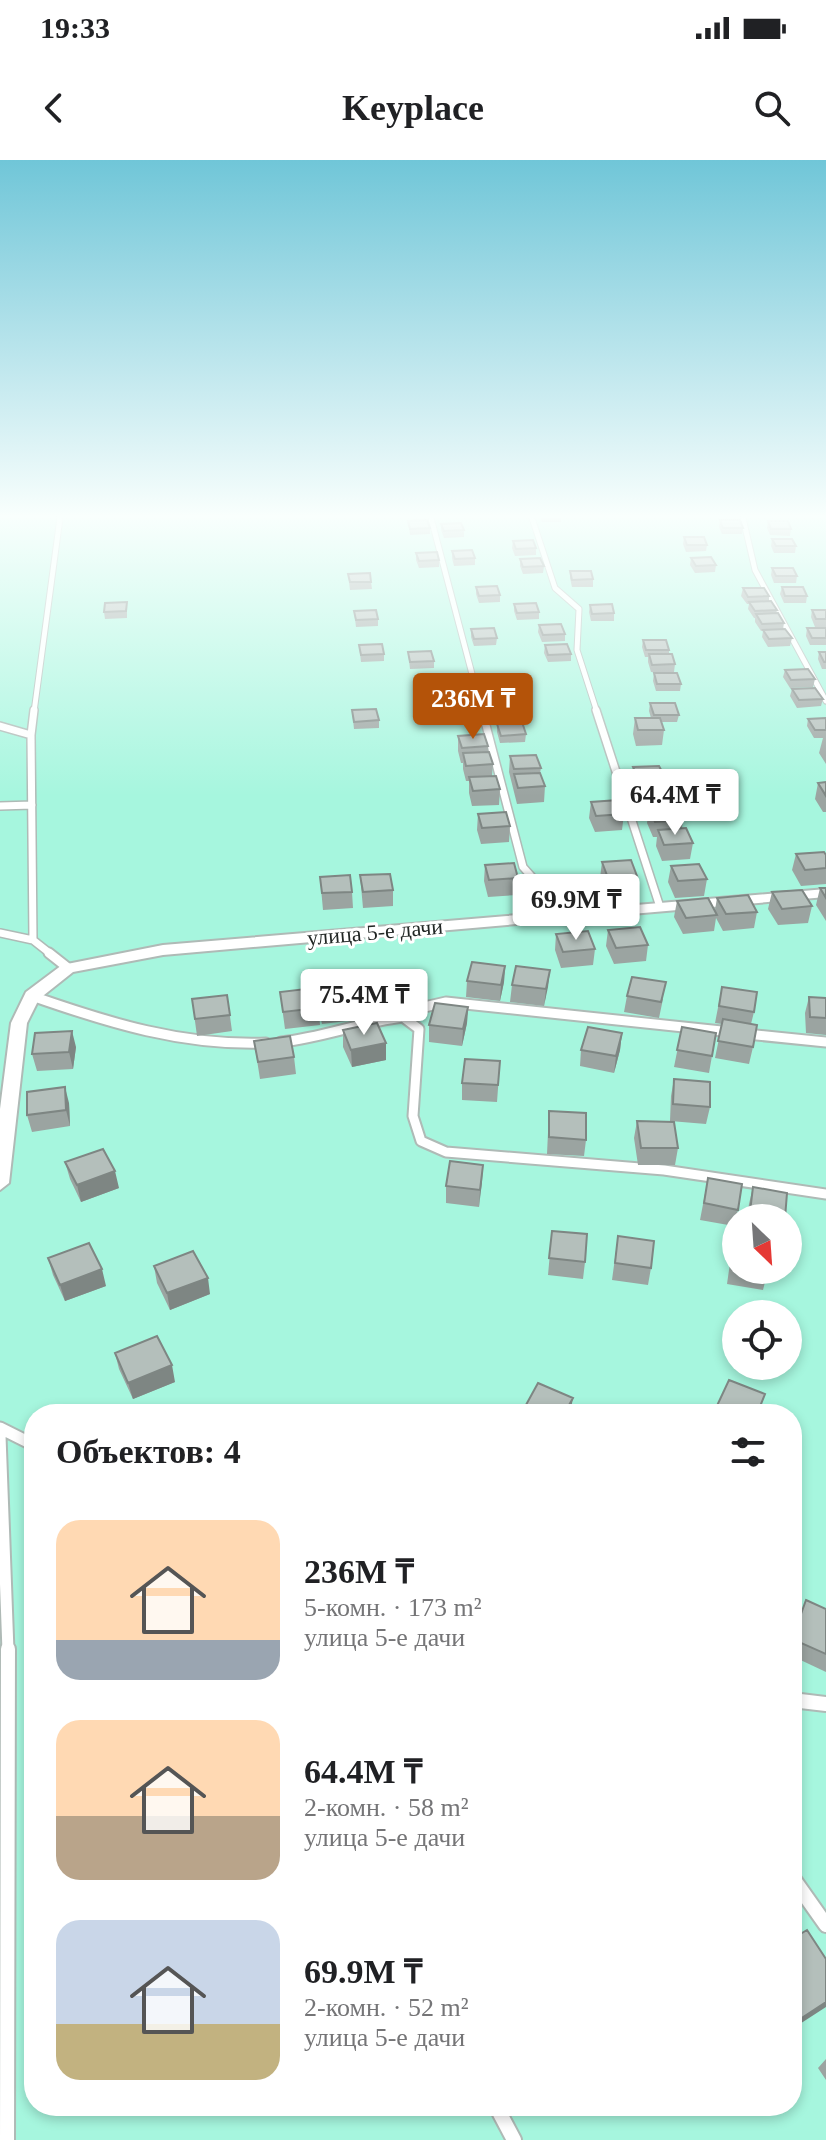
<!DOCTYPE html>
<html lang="ru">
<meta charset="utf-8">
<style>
body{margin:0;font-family:"Times New Roman",serif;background:#f6f6f6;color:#202124;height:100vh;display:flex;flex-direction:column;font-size:30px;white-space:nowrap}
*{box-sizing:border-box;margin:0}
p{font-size:26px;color:#757577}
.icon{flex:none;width:44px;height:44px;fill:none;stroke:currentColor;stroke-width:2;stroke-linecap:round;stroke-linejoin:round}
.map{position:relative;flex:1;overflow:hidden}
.panel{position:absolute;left:24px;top:1244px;width:778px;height:712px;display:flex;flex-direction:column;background:#fff;border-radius:32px;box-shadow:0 4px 12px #0003}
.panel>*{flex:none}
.needle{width:52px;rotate:155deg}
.tools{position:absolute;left:722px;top:1044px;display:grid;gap:16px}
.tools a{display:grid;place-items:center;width:80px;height:80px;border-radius:50%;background:#fff;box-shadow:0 4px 12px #0003;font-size:40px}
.price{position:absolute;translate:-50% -68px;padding:0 18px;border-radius:8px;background:#fff;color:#222;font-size:26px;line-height:52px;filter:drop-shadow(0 2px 4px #0008)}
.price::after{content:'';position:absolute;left:50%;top:48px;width:24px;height:18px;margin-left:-12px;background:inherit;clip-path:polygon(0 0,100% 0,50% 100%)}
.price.on{background:#b45309;color:#fff}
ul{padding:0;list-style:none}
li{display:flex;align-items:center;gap:24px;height:200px;padding:0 32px}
li span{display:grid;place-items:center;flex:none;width:224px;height:160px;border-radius:24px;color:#555}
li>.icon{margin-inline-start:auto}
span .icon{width:96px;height:96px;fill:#fffc;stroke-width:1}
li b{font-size:34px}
h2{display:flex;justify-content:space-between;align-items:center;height:96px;padding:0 32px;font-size:34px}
.status{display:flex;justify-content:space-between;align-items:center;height:56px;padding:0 40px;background:#fff;direction:ltr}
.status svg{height:22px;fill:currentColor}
header{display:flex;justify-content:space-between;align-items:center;height:104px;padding:0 32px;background:#fff;font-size:36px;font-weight:600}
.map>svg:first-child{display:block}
.green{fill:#a6f6de;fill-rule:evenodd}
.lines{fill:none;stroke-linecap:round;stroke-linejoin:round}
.service-far4-casing{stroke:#afbab6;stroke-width:7}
.service-far3-casing{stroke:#afbab6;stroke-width:10}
.service-far2-casing{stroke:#afbab6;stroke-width:13}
.service-far1-casing{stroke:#afbab6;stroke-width:15}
.service-casing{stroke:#afbab6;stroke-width:18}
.minor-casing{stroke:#afbab6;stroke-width:4}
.service-far4{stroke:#fff;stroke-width:5}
.service-far3{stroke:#fff;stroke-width:7}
.service-far2{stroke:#fff;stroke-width:9}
.service-far1{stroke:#fff;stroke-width:11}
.service{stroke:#fff;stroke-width:14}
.minor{fill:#fff;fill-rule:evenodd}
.wall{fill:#9ba4a1}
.shaded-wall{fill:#7e8683}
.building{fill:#b4bfbb;stroke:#7e8683;stroke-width:2}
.labels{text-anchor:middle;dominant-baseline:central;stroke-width:6;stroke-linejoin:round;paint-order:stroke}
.street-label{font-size:22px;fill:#212624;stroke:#fff}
</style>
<div class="status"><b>19:33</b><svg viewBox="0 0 49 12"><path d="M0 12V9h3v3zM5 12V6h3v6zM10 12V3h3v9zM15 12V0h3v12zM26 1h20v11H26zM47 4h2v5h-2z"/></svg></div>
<header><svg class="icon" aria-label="back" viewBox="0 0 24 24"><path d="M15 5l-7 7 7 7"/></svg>Keyplace<svg class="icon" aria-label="search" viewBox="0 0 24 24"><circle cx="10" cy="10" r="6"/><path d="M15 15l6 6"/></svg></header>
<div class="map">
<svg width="826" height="1980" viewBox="0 0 826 1980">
<rect width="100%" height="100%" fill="#f2fefa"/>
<path class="green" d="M0,358H826V1980H0ZM736,1058H788V1110H736ZM736,1154H788V1206H736ZM34,1254H792V1946H34Z"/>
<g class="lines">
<defs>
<path id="service-far4" d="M431,358L482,552
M532,358L555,428L579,449L577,490L597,552
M743,358L755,410L826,541
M34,552L60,358"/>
<path id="service-far3" d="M482,550L523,707L566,755
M596,550L660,747
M0,566L31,575
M0,646L32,645
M0,773L33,780L31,575L34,550
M33,780L52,795"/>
<path id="service-far2" d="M49,793L68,808
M32,836C109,863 183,886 266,883
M403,857L420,848L446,842L731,872
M746,874L826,882
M281,882C322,878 361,862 403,857L419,869L413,956L421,981L446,992L664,1010L826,1034"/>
<path id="service-far1" d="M0,1268L34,1285
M0,1276L8,1491"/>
<path id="service" d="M792,1540L826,1544
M792,1717L826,1765
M496,1946L514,1980
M7,1980L8,1489"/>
<path id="minor" d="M826,729V737L163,795L73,812L39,839L27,863L9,1023L0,1030V949L11,863L26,832L62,805L163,785Z"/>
</defs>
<use href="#service-far4" class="service-far4-casing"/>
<use href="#service-far3" class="service-far3-casing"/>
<use href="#service-far2" class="service-far2-casing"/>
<use href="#service-far1" class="service-far1-casing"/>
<use href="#service" class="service-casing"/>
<use href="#minor" class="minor-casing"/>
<use href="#service-far4" class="service-far4"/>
<use href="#service-far3" class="service-far3"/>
<use href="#service-far2" class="service-far2"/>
<use href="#service-far1" class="service-far1"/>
<use href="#service" class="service"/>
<use href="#minor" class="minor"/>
</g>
<path class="wall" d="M541,358H561V362H542Z
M720,360L743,368L742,374H722L719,367Z
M408,361L430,368V374L410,375Z
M768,361L791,369L790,376L770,375L767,368Z
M441,364L464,370V377L444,378L441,370Z
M684,377L707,385L706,391L686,392L683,384Z
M772,379L796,386L795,393H774L771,386Z
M513,381L536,388V395L515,396L512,388Z
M452,391L475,398V405L454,406L452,398Z
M416,393L439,400V407L419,408L416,400Z
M691,398L716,405L715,412L695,413L690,405Z
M520,399L544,406L543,413L523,414L520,406Z
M772,408L797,416L796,423H774L771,415Z
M570,411L593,419V427H572L570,418Z
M348,414L371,422L372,429L350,430Z
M476,427L500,435V442L479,443L476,434Z
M782,427L807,436L806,443H784L780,434Z
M743,428L769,436V441L777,450L776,454L784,463L783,469L792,478L790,486L768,487L762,477L763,471H761L755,462V458H754L748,449L749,444H747L741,436Z
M127,442V458L105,459L104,452Z
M514,444L539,452V459L517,460L514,451Z
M590,445L614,453V461H591L589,452Z
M812,450H826V467H815L811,457Z
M354,451L378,459V466L356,467Z
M539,465L565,474V481L542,482L538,472Z
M807,468H826V485H810L806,476Z
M471,469L497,478L496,485L474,486L471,477Z
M643,480L669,490V494L675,504L674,512H651L648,502V497H645L642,487Z
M359,485L384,494V501L361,502Z
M545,485L571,494V501L548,502L544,493Z
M408,492L434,501V508L410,509Z
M819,492H826V509H822L818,499Z
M785,510L815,519L813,527L790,528L783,517Z
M654,513L681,524L680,531H656L653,521Z
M486,523L513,533V540L489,541L485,531Z
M792,529L823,539L821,546L797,548L790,536Z
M650,543L679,555L677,562H661L664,570L662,585L636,586L633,574L635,558H651L649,551Z
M352,550L379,560V568L354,569Z
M826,558V604L819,593L823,578H814L807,566L808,559Z
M497,564L526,574L525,582L500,583L497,572Z
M458,576L488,586V592L493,604L492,616L500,629L499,645L472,646L469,633V621H466L463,609V603H461L458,591Z
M510,596L541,608L540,613L545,626L544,642L517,644L509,612Z
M633,607L666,619L663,635L637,636L631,623Z
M826,622V652H823L815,639L818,623Z
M591,642L624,654L622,670L595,672L589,658Z
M649,647L683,660L682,668L693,683L690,699L662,701L656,686L657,677H653L647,663Z
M478,654L510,666L509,682L481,684L477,670Z
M796,694L826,695V724L801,726L792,710Z
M602,702L637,716L635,732L606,734L600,718Z
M485,705L518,718L517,735L488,737L484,721Z
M671,706L707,719L704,736L675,738L668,722Z
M360,715L393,730V746L363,748Z
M320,717L352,732L353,748L323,750Z
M820,728H826V761L816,745Z
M772,732L812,746L808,763L778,765L768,749Z
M717,738L757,752L754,768L723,771L716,758L714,771L683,774L674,757L677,741L715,750Z
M608,770L648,785L646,801L614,804L606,786Z
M556,774L595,789L593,805L561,808L555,790Z
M505,806L504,822L500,841L466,837L467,821Z
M550,810L544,846L510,842L512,825Z
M722,827L754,852L751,864L753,887L749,904L715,898L722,864L715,863Z
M316,828L355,843L356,860L322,864L319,851L320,865L285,869L280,832L317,842Z
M227,835L232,871L197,876L192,839Z
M627,836L663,839L659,858L624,852Z
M809,837L826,838V875L806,873L805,853Z
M468,847L467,863L462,886L429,882V865Z
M682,867L716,873L709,913L674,907Z
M343,870L386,883V900L352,907L343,887Z
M622,873L620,890L614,913L580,906L581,890Z
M254,881L294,897L296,914L260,919Z
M76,887L73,909L37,911L32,894Z
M500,901L497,942L462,940V923Z
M674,919L710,947L706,964L670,961L671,936Z
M69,943L70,966L32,972L27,955Z
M549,951L586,980L584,996L547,994Z
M637,961L678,988L675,1005H638L634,978Z
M65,1002L119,1028L81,1042L70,1019Z
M483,1005L479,1047L446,1043V1026Z
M708,1018L738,1050L734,1066L700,1060Z
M753,1027L785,1058H747L749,1044Z
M552,1071L585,1102L583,1119L548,1115Z
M618,1076L651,1108L648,1125L612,1120Z
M735,1080H736V1110H768L763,1130L727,1124L731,1096Z
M48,1098L106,1126L65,1141L53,1115Z
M154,1106L210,1134L170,1150L157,1123Z
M115,1193L175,1222L133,1239L119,1209Z
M806,1440L826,1449V1512L792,1496V1475Z
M826,1899V1920L818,1908Z"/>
<path class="shaded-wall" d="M505,806L504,822L500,841L501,825Z
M550,810L548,827L544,846L546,829Z
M468,847L467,863L462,886L463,869Z
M72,871L76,887L73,909L69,892Z
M622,873L620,890L614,913L616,896Z
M386,883V900L352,907L351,890Z
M65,927L69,943L70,966L66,950Z
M483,1005L482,1022L479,1047L480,1030Z
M115,1011L119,1028L81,1042L77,1025Z
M102,1109L106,1126L65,1141L60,1125Z
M208,1118L210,1134L170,1150L167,1133Z
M172,1205L175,1222L133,1239L128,1223Z
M573,1238L570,1254H564Z
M826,1842V1847L792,1869V1866L794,1863Z"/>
<path class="building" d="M427,360L430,368L410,369L408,361Z
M720,360H740L743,368H723Z
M768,361H788L791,369H771Z
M461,363L464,370L444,371L441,364Z
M684,377H704L707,385H687Z
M772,379H792L796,386H776Z
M533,380L536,388L516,389L513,381Z
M472,390L475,398L455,399L452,391Z
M437,392L439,400L419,401L416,393Z
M711,397L716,405L696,406L691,398Z
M540,398L544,406L523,407L520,399Z
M772,408H793L797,416H776Z
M570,411H591L593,419L572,420Z
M370,413L371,422H350L348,414Z
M497,426L500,435L479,436L476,427Z
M782,427H803L807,436H785Z
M743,428H764L769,436L748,437Z
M771,441L777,450L755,451L749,442Z
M127,442L126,451L104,452L105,443Z
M536,443L539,452L517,453L514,444Z
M612,444L614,453L592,454L590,445Z
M376,450L378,459L356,460L354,451Z
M812,450H826V459H816Z
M778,453L784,463L762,464L756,454Z
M561,464L565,474L543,475L539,465Z
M494,468L497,478L474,479L471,469Z
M807,468H826V478H812Z
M785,469L792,478L769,479L763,470Z
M643,480H666L669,490H646Z
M382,484L384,494L361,495L359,485Z
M567,484L571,494L548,495L545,485Z
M431,491L434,501L410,502L408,492Z
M819,492H826V502H824Z
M649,494H672L675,504L652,505Z
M808,509L815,519L791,520L785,510Z
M654,513H677L681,524H657Z
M510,522L513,533L489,534L486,523Z
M815,528L823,539L799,540L792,529Z
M650,543H675L679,555H654Z
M376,549L379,560L354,562L352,550Z
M635,558H660L664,570H638Z
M826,558V570H815L808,559Z
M522,562L526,574L501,576L497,564Z
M484,574L488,586L462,588L458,576Z
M489,592L493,604L466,606L463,593Z
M536,595L541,608L514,609L510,596Z
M659,606L666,619L639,621L633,607Z
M540,613L545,626L518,628L514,614Z
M496,616L500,629L473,631L469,617Z
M826,622V636L818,623Z
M618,640L624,654L596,656L591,642Z
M676,646L683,660L655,662L649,647Z
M506,652L510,666L482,668L478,654Z
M686,668L693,683L664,685L658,670Z
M824,692L826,695V708L805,710L796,694Z
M631,700L637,716L608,718L602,702Z
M514,703L518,718L489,720L485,705Z
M699,704L707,719L678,721L671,706Z
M390,714L393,730L363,732L360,715Z
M350,715L352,732L322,733L320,717Z
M820,728H826V738Z
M802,730L812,746L782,749L772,732Z
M748,735L757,752L726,754L717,738Z
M708,738L717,755L686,758L677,741Z
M640,767L648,785L616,788L608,770Z
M588,771L595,789L563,792L556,774Z
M472,802L505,806L501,825L467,821Z
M516,806L550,810L546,829L512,825Z
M632,817L666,822L661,842L627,836Z
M350,824L355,843L321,848L316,828Z
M722,827L757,832L754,852L719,846Z
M314,828L318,848L283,852L280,832Z
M227,835L230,855L195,859L192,839Z
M809,837L826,838V858L810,857Z
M435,843L468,847L463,869L429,865Z
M723,859L757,865L753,887L718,881Z
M377,863L386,883L351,890L343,870Z
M588,867L622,873L616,896L581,890Z
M682,867L716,873L712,896L677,890Z
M72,871L69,892L32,894L35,873Z
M290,876L294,897L258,902L254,881Z
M465,899L500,901L498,925L462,923Z
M674,919L710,922V947L673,944Z
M65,927L66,950L27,955V932Z
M549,951L586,953V980L549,977Z
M637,961L674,962L678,988H641Z
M103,989L115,1011L77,1025L65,1002Z
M450,1001L483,1005L480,1030L446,1026Z
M708,1018L742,1024L738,1050L704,1043Z
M753,1027L787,1033L785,1058L750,1052Z
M552,1071L587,1074L585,1102L549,1098Z
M618,1076L654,1081L651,1108L615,1103Z
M735,1080H736V1108L731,1107Z
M89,1083L102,1109L60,1125L48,1098Z
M193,1091L208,1118L167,1133L154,1106Z
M748,1110H768L767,1114Z
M157,1176L172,1205L128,1223L115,1193Z
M729,1220L765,1234L757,1254H725L715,1250Z
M538,1223L573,1238L564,1254H521Z
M806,1440L826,1449V1494L792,1479Z
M807,1770L826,1799V1842L794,1863L792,1860V1779Z"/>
<linearGradient id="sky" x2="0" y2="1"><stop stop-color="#70c6d8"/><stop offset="0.56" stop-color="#f9fffd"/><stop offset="1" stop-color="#f9fffd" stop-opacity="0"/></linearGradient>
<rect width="826" height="636" fill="url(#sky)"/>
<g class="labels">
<g class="street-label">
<text transform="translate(375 772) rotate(-5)">улица 5-е дачи</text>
</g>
</g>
</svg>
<div class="tools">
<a><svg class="needle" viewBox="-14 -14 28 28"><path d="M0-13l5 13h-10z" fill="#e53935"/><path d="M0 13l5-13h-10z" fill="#757577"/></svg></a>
<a><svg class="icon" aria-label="locate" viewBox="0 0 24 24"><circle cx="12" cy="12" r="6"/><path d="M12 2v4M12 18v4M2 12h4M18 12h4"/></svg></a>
</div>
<b class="price on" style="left:473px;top:581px">236M ₸</b>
<b class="price" style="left:675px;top:677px">64.4M ₸</b>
<b class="price" style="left:576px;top:782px">69.9M ₸</b>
<b class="price" style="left:364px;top:877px">75.4M ₸</b>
<section class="panel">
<h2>Объектов: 4<svg class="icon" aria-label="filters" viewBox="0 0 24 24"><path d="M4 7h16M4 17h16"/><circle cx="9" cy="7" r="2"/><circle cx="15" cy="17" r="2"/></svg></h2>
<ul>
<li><span style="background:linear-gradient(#ffd9b3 75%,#9aa5b1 0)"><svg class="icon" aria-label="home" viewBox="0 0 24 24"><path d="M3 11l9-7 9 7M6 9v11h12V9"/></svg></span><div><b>236M ₸</b><p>5-комн. · 173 m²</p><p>улица 5-е дачи</p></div></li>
<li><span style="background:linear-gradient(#ffd9b3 60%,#b9a48a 0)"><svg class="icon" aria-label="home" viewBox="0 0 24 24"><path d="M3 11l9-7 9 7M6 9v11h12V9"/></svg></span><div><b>64.4M ₸</b><p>2-комн. · 58 m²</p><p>улица 5-е дачи</p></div></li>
<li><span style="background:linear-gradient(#c9d6e8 65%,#c2b280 0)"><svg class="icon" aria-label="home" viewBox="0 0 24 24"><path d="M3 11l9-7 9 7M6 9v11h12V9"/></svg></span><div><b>69.9M ₸</b><p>2-комн. · 52 m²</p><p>улица 5-е дачи</p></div></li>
</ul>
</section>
</div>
